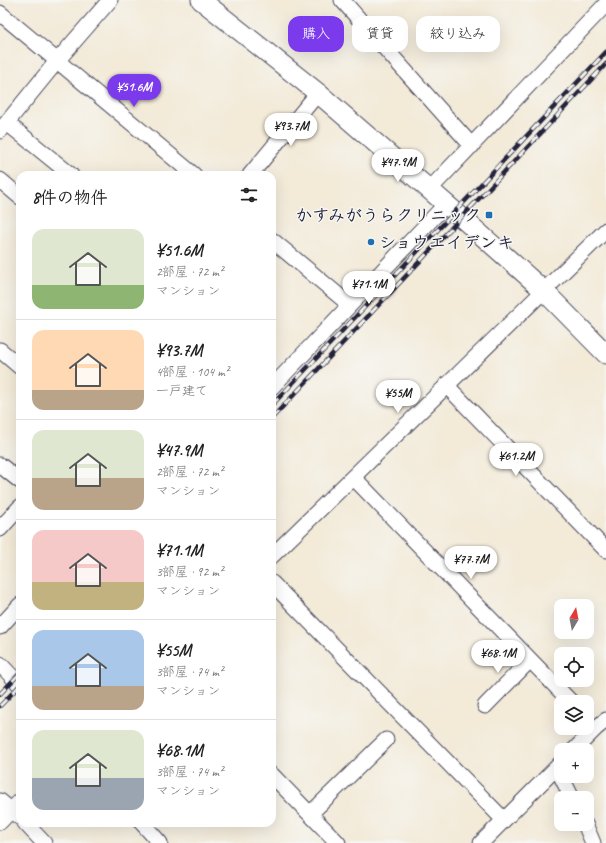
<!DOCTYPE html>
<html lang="ja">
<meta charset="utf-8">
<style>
body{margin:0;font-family:Caveat,"Klee One",sans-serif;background:#f6f6f6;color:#222;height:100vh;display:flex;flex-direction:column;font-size:15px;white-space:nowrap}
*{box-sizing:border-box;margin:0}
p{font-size:13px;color:#767676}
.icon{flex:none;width:22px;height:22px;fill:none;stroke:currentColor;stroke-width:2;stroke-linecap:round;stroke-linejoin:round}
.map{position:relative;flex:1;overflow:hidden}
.sheet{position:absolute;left:16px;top:171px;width:260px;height:656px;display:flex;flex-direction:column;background:#fff;border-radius:12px;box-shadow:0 4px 16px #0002}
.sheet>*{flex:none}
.top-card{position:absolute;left:288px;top:16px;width:258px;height:36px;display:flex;gap:8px}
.needle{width:26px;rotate:10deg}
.controls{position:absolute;left:554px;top:599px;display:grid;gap:8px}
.controls a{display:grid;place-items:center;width:40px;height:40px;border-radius:8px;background:#fff;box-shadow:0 4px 16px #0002;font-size:20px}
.price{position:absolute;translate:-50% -34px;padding:0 9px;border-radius:14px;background:#fff;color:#222;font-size:13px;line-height:26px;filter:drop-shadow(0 1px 2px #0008)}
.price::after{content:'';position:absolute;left:50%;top:24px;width:12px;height:9px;margin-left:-6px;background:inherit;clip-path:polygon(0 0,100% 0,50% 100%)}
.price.active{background:#7c3aed;color:#fff}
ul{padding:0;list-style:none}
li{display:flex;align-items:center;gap:12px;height:100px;padding:0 16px}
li+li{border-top:1px solid #e0e0e0}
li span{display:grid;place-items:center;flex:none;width:112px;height:80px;border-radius:12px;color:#555}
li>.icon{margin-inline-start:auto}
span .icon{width:48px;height:48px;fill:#fffc;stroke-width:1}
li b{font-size:17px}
h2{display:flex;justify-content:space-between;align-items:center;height:48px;padding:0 16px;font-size:17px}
.tag{padding:0 14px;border-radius:12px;background:#fff;box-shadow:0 4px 16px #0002;font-size:14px;line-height:36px}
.tag.active{background:#7c3aed;color:#fff}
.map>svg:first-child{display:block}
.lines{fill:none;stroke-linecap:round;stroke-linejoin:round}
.minor-casing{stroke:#414053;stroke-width:17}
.tertiary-casing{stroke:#414053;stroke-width:21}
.minor{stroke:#fff;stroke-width:15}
.tertiary{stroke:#fff;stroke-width:19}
.rail-casing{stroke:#22223b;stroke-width:4.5}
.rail{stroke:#f6f6f2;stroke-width:3;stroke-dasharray:9;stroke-linecap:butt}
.poi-dot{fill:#1f6fb2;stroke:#f6f6f2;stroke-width:1.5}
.labels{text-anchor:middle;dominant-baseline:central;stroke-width:3;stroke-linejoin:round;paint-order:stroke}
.poi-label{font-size:17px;font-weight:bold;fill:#22223b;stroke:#f6f6f2;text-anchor:end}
</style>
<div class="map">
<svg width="606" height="843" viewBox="0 0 606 843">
<rect width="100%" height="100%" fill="#f6f6f2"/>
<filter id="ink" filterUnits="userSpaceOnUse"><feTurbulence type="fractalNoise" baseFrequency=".025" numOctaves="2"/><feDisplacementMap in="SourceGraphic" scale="8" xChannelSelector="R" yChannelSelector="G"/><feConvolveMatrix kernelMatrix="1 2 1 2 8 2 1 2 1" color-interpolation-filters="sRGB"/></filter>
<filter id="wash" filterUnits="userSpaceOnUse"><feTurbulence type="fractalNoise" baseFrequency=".012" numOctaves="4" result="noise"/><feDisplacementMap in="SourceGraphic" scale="16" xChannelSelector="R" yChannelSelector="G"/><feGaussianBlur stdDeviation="0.9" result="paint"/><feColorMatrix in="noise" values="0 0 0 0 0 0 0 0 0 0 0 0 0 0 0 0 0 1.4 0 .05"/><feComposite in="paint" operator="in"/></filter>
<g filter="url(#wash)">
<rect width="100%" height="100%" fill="#f3ead8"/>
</g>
<g filter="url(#ink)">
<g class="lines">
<defs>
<path id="minor" d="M342,0L472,146
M0,13L194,175
M7,123L71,175
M0,131L57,61L110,0
M250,175L318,93
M0,180L20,197
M429,190L606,4
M272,240L350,305
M0,350L20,367
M446,385L606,550
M272,387L446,204
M0,465L20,481
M353,477L571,702
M0,529L20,507
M272,556L606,230
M272,583L504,820
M0,627L20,605
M0,664L20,685
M485,706L530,660
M574,750L596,728L606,720
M272,775L338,843
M561,776L572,798
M0,801L19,817
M310,814L386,740
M0,822L20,801
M25,823L44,843
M142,823L160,843
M585,824L593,843
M481,843L561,763"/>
<path id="tertiary" d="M201,0L318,93L461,217L543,290L606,354"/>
</defs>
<use href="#minor" class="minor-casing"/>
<use href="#tertiary" class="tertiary-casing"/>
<use href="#minor" class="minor"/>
<use href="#tertiary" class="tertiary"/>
<defs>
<path id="rail" d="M272,405L606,52
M272,418L606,64
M0,694L20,673
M0,706L20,685"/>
</defs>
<use href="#rail" class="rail-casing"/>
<use href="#rail" class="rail"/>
</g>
</g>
<g class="poi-dot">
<rect x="485" y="211" width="8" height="8" rx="2"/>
<circle cx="371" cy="242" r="4"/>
</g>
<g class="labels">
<g class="poi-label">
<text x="481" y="215">かすみがうらクリニック</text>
<text x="379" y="242" text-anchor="start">ショウエイデンキ</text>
</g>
</g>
</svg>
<div class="controls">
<a><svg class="needle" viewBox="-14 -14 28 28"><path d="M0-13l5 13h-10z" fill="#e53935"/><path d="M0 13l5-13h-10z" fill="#767676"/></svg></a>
<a><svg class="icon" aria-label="locate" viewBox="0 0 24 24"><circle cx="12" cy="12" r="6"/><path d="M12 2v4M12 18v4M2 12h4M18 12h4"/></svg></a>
<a><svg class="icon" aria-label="layers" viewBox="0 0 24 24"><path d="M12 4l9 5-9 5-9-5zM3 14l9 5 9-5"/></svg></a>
<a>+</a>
<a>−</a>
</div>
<b class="price active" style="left:134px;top:108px">¥51.6M</b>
<b class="price" style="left:291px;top:147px">¥93.7M</b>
<b class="price" style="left:398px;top:183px">¥47.9M</b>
<b class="price" style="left:369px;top:305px">¥71.1M</b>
<b class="price" style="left:398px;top:414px">¥55M</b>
<b class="price" style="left:516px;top:477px">¥61.2M</b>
<b class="price" style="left:471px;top:580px">¥77.7M</b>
<b class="price" style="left:498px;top:674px">¥68.1M</b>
<div class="top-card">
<a class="tag active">購入</a>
<a class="tag">賃貸</a>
<a class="tag">絞り込み</a>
</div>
<section class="sheet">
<h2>8件の物件<svg class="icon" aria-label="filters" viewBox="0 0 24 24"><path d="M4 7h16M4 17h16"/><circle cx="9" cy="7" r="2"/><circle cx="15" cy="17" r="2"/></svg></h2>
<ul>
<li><span style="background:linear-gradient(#dfe7d0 70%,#8fb573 0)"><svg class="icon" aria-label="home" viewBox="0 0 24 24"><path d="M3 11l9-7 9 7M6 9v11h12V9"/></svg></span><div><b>¥51.6M</b><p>2部屋 · 72 m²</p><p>マンション</p></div></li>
<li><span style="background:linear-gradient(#ffd9b3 75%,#b9a48a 0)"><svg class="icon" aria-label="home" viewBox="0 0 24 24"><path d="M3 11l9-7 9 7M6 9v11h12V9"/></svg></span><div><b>¥93.7M</b><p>4部屋 · 104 m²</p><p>一戸建て</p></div></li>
<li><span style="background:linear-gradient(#dfe7d0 60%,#b9a48a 0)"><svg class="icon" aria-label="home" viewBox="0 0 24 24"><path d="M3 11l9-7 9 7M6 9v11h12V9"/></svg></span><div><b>¥47.9M</b><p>2部屋 · 72 m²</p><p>マンション</p></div></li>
<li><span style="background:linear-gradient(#f6c9c9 65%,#c2b280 0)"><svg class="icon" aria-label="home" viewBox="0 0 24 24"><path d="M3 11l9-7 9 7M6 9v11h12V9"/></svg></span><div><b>¥71.1M</b><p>3部屋 · 92 m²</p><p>マンション</p></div></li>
<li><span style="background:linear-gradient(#a9c7e8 70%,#b9a48a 0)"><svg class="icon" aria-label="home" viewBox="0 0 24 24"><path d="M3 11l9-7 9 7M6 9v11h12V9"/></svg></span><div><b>¥55M</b><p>3部屋 · 74 m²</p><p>マンション</p></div></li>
<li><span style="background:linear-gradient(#dfe7d0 60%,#9aa5b1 0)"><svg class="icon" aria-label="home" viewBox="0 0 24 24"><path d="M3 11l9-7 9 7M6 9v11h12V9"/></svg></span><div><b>¥68.1M</b><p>3部屋 · 74 m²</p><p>マンション</p></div></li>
</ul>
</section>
</div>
